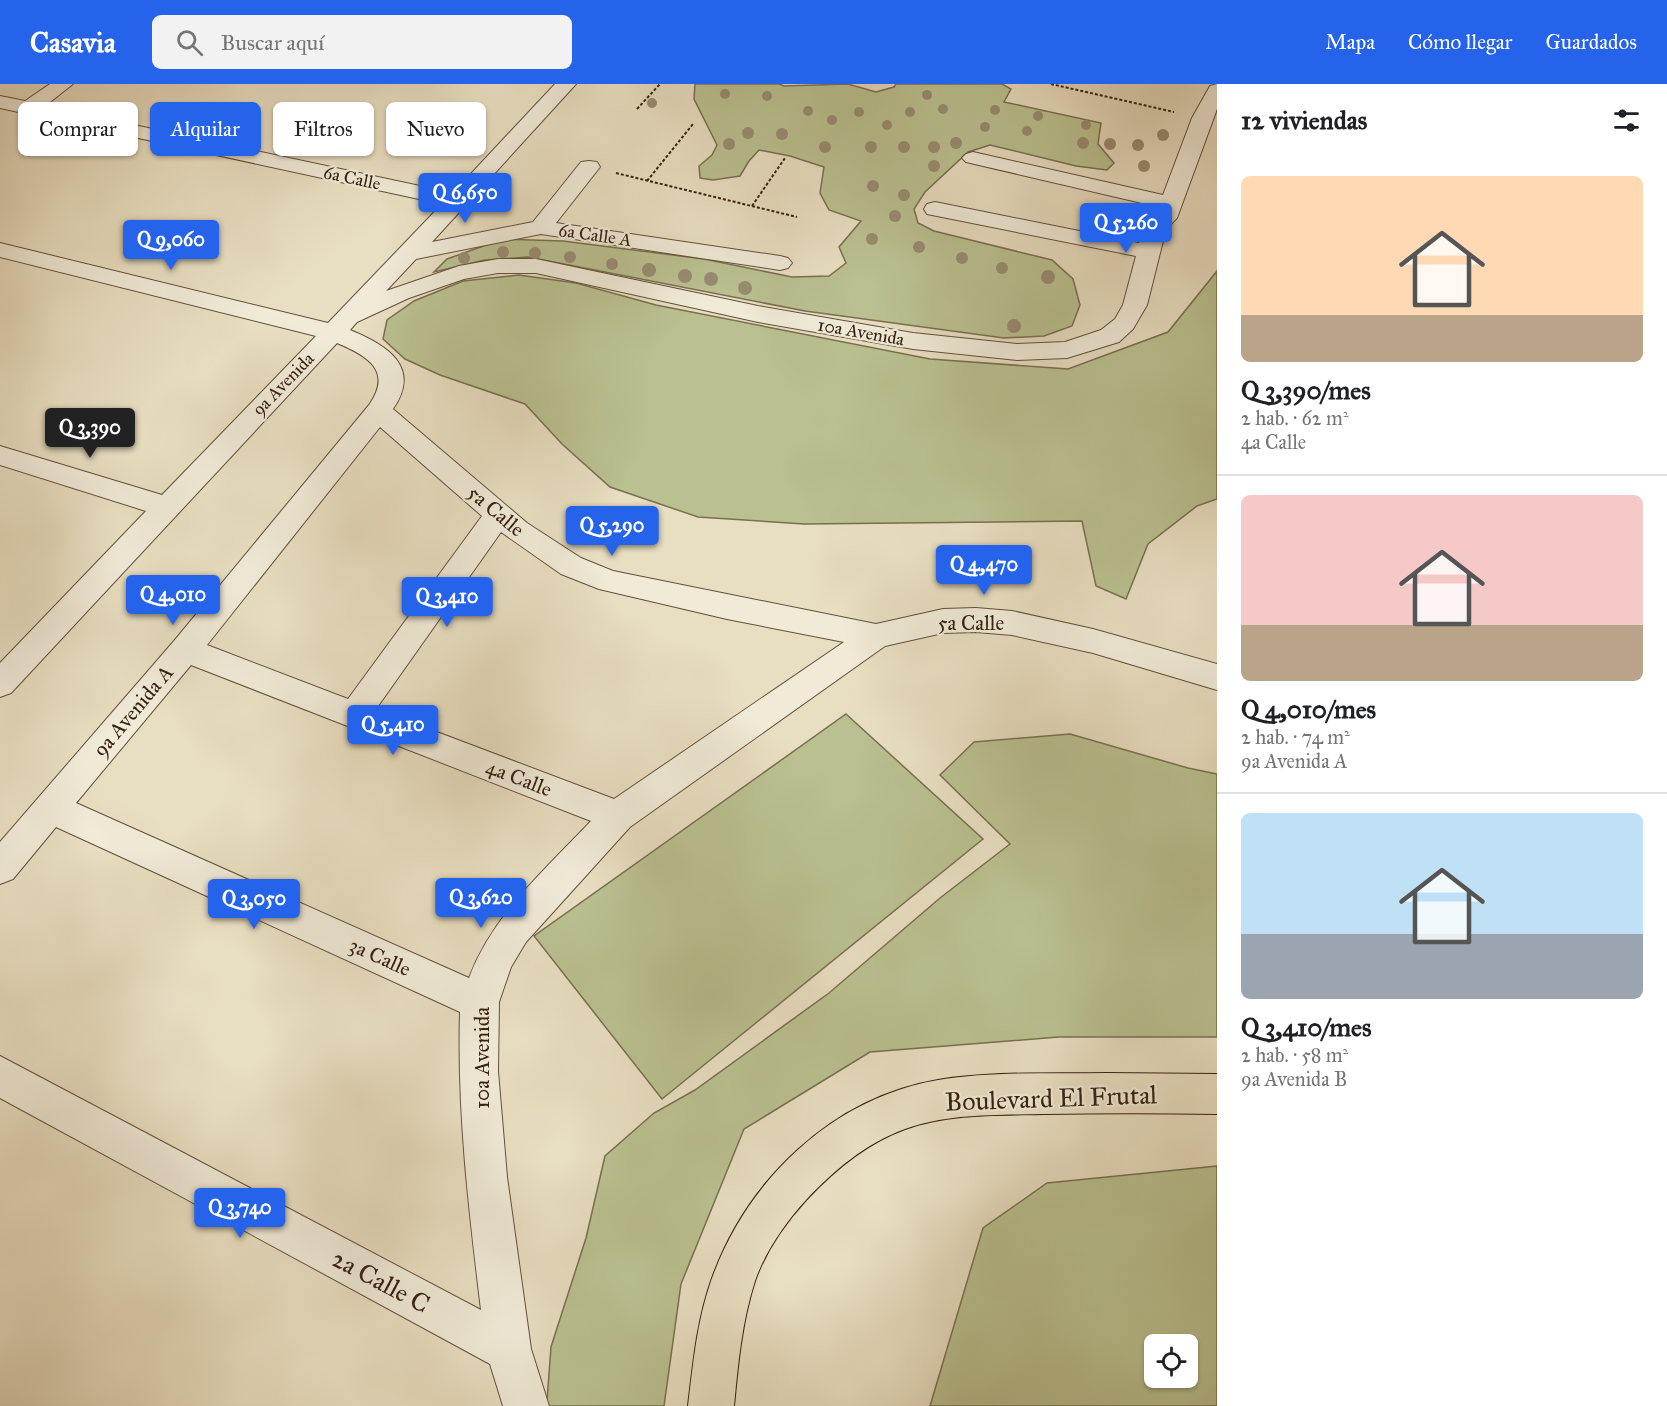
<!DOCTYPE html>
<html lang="es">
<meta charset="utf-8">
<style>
body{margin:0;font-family:"IM FELL Great Primer",serif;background:#f2f2f2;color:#202124;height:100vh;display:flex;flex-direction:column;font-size:22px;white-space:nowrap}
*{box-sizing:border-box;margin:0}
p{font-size:20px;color:#757577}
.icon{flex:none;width:33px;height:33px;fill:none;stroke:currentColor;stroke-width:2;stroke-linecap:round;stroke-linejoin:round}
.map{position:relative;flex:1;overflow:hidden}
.side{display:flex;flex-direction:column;background:#fff;width:450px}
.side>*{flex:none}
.top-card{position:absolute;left:18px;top:18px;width:570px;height:54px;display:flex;gap:12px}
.controls{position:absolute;left:1144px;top:1250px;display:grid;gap:12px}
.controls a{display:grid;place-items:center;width:54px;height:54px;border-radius:9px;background:#fff;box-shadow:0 2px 4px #0004;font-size:30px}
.price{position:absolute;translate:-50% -51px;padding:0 14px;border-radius:6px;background:#2563eb;color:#fff;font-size:20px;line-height:39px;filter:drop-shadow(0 2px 3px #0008)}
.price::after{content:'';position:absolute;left:50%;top:36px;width:18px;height:14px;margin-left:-9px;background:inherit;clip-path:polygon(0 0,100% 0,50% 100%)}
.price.selected{background:#222;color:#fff}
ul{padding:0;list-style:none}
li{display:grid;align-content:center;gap:12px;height:318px;padding:0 24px}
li+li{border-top:2px solid #e0e0e0}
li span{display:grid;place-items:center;height:186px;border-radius:9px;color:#555}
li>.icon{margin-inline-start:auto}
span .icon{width:108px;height:108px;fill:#fffc;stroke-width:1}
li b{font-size:26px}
h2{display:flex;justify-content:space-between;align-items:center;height:72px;padding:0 24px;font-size:26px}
.chip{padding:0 21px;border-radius:9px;background:#fff;box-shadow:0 2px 4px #0004;font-size:21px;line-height:54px}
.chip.selected{background:#2563eb;color:#fff}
header{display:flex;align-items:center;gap:36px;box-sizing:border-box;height:84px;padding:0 30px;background:#2563eb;color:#fff}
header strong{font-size:28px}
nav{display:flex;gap:33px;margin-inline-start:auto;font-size:21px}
.search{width:420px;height:54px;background:#f2f2f2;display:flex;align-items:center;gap:15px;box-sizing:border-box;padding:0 21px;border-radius:9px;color:#757577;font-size:22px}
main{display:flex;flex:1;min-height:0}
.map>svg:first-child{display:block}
.green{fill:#bac090;stroke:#787050;stroke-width:1.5;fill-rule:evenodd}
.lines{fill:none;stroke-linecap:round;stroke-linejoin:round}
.minor-casing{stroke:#62503c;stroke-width:2}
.major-casing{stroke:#352110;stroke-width:2}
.path{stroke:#352110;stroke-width:2;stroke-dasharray:3 2;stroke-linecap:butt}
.minor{fill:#f0ead7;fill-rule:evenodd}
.major{fill:#e8dec1;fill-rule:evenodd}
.tree{fill:#988c71}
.labels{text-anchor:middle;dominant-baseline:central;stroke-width:4.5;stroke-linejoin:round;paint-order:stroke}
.far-street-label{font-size:18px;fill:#352110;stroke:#f0ead7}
.street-label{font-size:21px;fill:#352110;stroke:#f0ead7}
.near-street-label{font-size:26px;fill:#352110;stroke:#f0ead7}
</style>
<header>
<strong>Casavia</strong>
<div class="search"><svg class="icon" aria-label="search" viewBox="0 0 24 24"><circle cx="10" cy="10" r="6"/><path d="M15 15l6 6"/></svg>Buscar aquí</div>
<nav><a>Mapa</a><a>Cómo llegar</a><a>Guardados</a></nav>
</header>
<main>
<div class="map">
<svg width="1217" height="1322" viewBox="0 0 1217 1322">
<rect width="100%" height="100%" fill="#e8dec1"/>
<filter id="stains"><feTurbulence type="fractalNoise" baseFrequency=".00333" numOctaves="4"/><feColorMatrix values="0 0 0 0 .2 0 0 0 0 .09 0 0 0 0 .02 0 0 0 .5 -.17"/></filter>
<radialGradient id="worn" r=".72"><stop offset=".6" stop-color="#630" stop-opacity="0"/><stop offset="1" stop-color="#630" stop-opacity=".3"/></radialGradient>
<path class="green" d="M695,0H779L784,2L848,0L876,8L894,3L896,0H1002L1011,5L1004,18L1101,39L1098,60L1114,79L1107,86L1076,82L990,61L968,68L925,108L914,125L918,139L934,147L1052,176L1073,195L1080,221L1072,242L1044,252L1004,254L805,227L528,173L485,176L434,188L447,175L503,155L563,157L704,175L792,193L829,192L846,179L839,163L861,137L829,126L820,109L824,83L790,72L759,66L749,77L740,92L713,96L700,94L699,82L712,71L717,61L694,15Z
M1217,187V415L1197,422L1148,460L1126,515L1096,502L1082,437L804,440L698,433L610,403L562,360L525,320L440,291L405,275L383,255L387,236L414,217L463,197L519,191L576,199L656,221L930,275L1068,285L1168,248Z
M846,630L983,755L662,1015L534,852Z
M1070,650L1188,684L1217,690V953H1059L870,968L744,1045L681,1200L664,1322H548L547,1317L551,1263L586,1154L605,1072L654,1029L695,1006L829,909L940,814L1010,760L940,691L974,658Z
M1217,1082V1322H930L983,1144L1047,1099ZM1155,1260H1188V1293H1155Z"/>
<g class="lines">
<defs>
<path id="minor" d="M50,0H73L45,22L453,109L555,0H576L432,158L533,138L581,78L589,77L597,78L600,83L556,139L780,172L788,174L792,179L788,184L780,186L541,150L416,175L386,207L459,182L498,175H536L758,222L913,249L1017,260L1065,258L1101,246L1115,235L1123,221L1136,172L927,130L924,125L927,120L935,118L1139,159L1144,142L1156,131L1159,123L966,78L962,74L966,70L973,68L1163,111L1192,34L1210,2L1217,0V25L1177,134L1166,145L1147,221L1133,245L1119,258L1067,274L1017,276L913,265L758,238L536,189H498L464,195L409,214L357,238L350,246C387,261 422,283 393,325L527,439L581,474L613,487L876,540L943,525L976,524L1012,527L1093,545L1217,580V606L1093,569L1012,551L976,548L943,549L885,562L630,743L526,858L511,883L499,918L498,987L507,1093L531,1265L549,1322H503L490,1280L0,1014V972L481,1226C469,1127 457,1029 460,928L56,743L13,795L0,800V758L174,557L369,321C393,287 368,272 337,259L11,609L0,613V579L146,427L0,381V362L162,411L316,252L0,173V159L328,239L442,120L0,24V12L25,17ZM380,343L482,432L348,615L207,561ZM501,448L561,490L599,505L727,535L844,558L614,715L376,625ZM191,581L591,737C545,786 493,830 469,894L76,719Z"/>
<path id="major" d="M1106,989L1217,990V1030C1159,1029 1102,1029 1044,1030C998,1031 948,1029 905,1045C866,1059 833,1087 806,1116C785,1139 765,1168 755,1197C742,1237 738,1280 734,1322H688C693,1280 697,1237 711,1197C746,1097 832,1014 938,996C993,987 1051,990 1106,989Z"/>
</defs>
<use href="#minor" class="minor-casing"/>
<use href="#major" class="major-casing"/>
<path class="path" d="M1051,0L1174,28
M637,25L660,0
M616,89L797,133
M647,97L693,40
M752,122L785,74"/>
<use href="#minor" class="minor"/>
<use href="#major" class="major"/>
</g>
<g class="tree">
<circle cx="725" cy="10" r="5"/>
<circle cx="927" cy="11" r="5"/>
<circle cx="767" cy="12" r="5"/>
<circle cx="652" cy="19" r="5"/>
<circle cx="943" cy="25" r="5"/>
<circle cx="995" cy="26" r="5"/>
<circle cx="808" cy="27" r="5"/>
<circle cx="859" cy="28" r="5"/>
<circle cx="910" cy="28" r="5"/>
<circle cx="1038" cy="32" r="5"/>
<circle cx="832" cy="36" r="5"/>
<circle cx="887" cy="41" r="5"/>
<circle cx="1086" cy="41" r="5"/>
<circle cx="985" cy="43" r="5"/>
<circle cx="1027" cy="47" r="5"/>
<circle cx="748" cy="49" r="6"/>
<circle cx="782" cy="50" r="6"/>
<circle cx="1163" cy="51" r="6"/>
<circle cx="956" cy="59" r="6"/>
<circle cx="1083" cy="59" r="6"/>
<circle cx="729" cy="60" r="6"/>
<circle cx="1110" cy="60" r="6"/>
<circle cx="1138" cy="61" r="6"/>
<circle cx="825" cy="63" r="6"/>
<circle cx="871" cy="63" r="6"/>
<circle cx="904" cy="63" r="6"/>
<circle cx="934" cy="63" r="6"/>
<circle cx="934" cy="82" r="6"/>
<circle cx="1144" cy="82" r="6"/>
<circle cx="873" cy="102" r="6"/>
<circle cx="904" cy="111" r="6"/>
<circle cx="895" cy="132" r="6"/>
<circle cx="872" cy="155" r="6"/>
<circle cx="919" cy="163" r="6"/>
<circle cx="503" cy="168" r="6"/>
<circle cx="535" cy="169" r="6"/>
<circle cx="570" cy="173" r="6"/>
<circle cx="464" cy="174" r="6"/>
<circle cx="962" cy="174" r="6"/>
<circle cx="612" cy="180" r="6"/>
<circle cx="1002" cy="184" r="6"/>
<circle cx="649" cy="186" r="7"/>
<circle cx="685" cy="192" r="7"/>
<circle cx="1048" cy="193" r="7"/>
<circle cx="711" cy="195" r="7"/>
<circle cx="745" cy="204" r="7"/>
<circle cx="1014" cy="242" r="7"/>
</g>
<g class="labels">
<g class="far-street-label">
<text transform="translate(352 94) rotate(12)">6a Calle</text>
<text transform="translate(595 151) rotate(8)">6a Calle A</text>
<text transform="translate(861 248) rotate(10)">10a Avenida</text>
<text transform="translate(283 300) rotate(-46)">9a Avenida</text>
</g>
<g class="street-label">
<text transform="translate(496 427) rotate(40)">5a Calle</text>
<text x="971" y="539">5a Calle</text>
<text transform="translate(133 627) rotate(-50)">9a Avenida A</text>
<text transform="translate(519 694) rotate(21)">4a Calle</text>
<text transform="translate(380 873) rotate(24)">3a Calle</text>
<text transform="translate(482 974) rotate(-90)">10a Avenida</text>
</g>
<g class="near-street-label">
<text transform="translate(1051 1014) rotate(-2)">Boulevard El Frutal</text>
<text transform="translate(381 1197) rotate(28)">2a Calle C</text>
</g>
</g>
<rect width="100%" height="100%" filter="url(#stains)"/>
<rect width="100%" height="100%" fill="url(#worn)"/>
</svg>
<div class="controls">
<a><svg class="icon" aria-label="locate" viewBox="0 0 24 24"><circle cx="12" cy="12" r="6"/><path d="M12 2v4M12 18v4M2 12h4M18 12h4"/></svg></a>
</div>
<b class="price" style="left:465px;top:140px">Q 6,650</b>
<b class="price" style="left:1126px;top:170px">Q 5,260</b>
<b class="price" style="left:171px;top:187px">Q 9,060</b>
<b class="price selected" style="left:90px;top:375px">Q 3,390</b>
<b class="price" style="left:612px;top:473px">Q 5,290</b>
<b class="price" style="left:984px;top:512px">Q 4,470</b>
<b class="price" style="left:173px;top:542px">Q 4,010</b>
<b class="price" style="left:447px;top:544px">Q 3,410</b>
<b class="price" style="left:393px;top:672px">Q 5,410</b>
<b class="price" style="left:481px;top:845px">Q 3,620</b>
<b class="price" style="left:254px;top:846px">Q 3,050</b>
<b class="price" style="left:240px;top:1155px">Q 3,740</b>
<div class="top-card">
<a class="chip">Comprar</a>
<a class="chip selected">Alquilar</a>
<a class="chip">Filtros</a>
<a class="chip">Nuevo</a>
</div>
</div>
<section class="side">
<h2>12 viviendas<svg class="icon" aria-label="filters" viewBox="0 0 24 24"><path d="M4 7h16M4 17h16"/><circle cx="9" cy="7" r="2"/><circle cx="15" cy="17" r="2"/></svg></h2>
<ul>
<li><span style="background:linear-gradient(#ffd9b3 75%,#b9a48a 0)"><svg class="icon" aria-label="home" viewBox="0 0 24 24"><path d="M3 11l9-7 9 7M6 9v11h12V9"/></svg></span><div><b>Q 3,390/mes</b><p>2 hab. · 62 m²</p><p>4a Calle</p></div></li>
<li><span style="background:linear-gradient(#f6c9c9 70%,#b9a48a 0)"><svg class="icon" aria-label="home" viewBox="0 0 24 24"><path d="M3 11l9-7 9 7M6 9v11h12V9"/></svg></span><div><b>Q 4,010/mes</b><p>2 hab. · 74 m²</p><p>9a Avenida A</p></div></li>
<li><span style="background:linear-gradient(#bfe0f5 65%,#9aa5b1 0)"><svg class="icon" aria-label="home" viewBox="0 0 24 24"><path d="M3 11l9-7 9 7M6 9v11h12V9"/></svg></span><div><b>Q 3,410/mes</b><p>2 hab. · 58 m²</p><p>9a Avenida B</p></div></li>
</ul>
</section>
</main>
